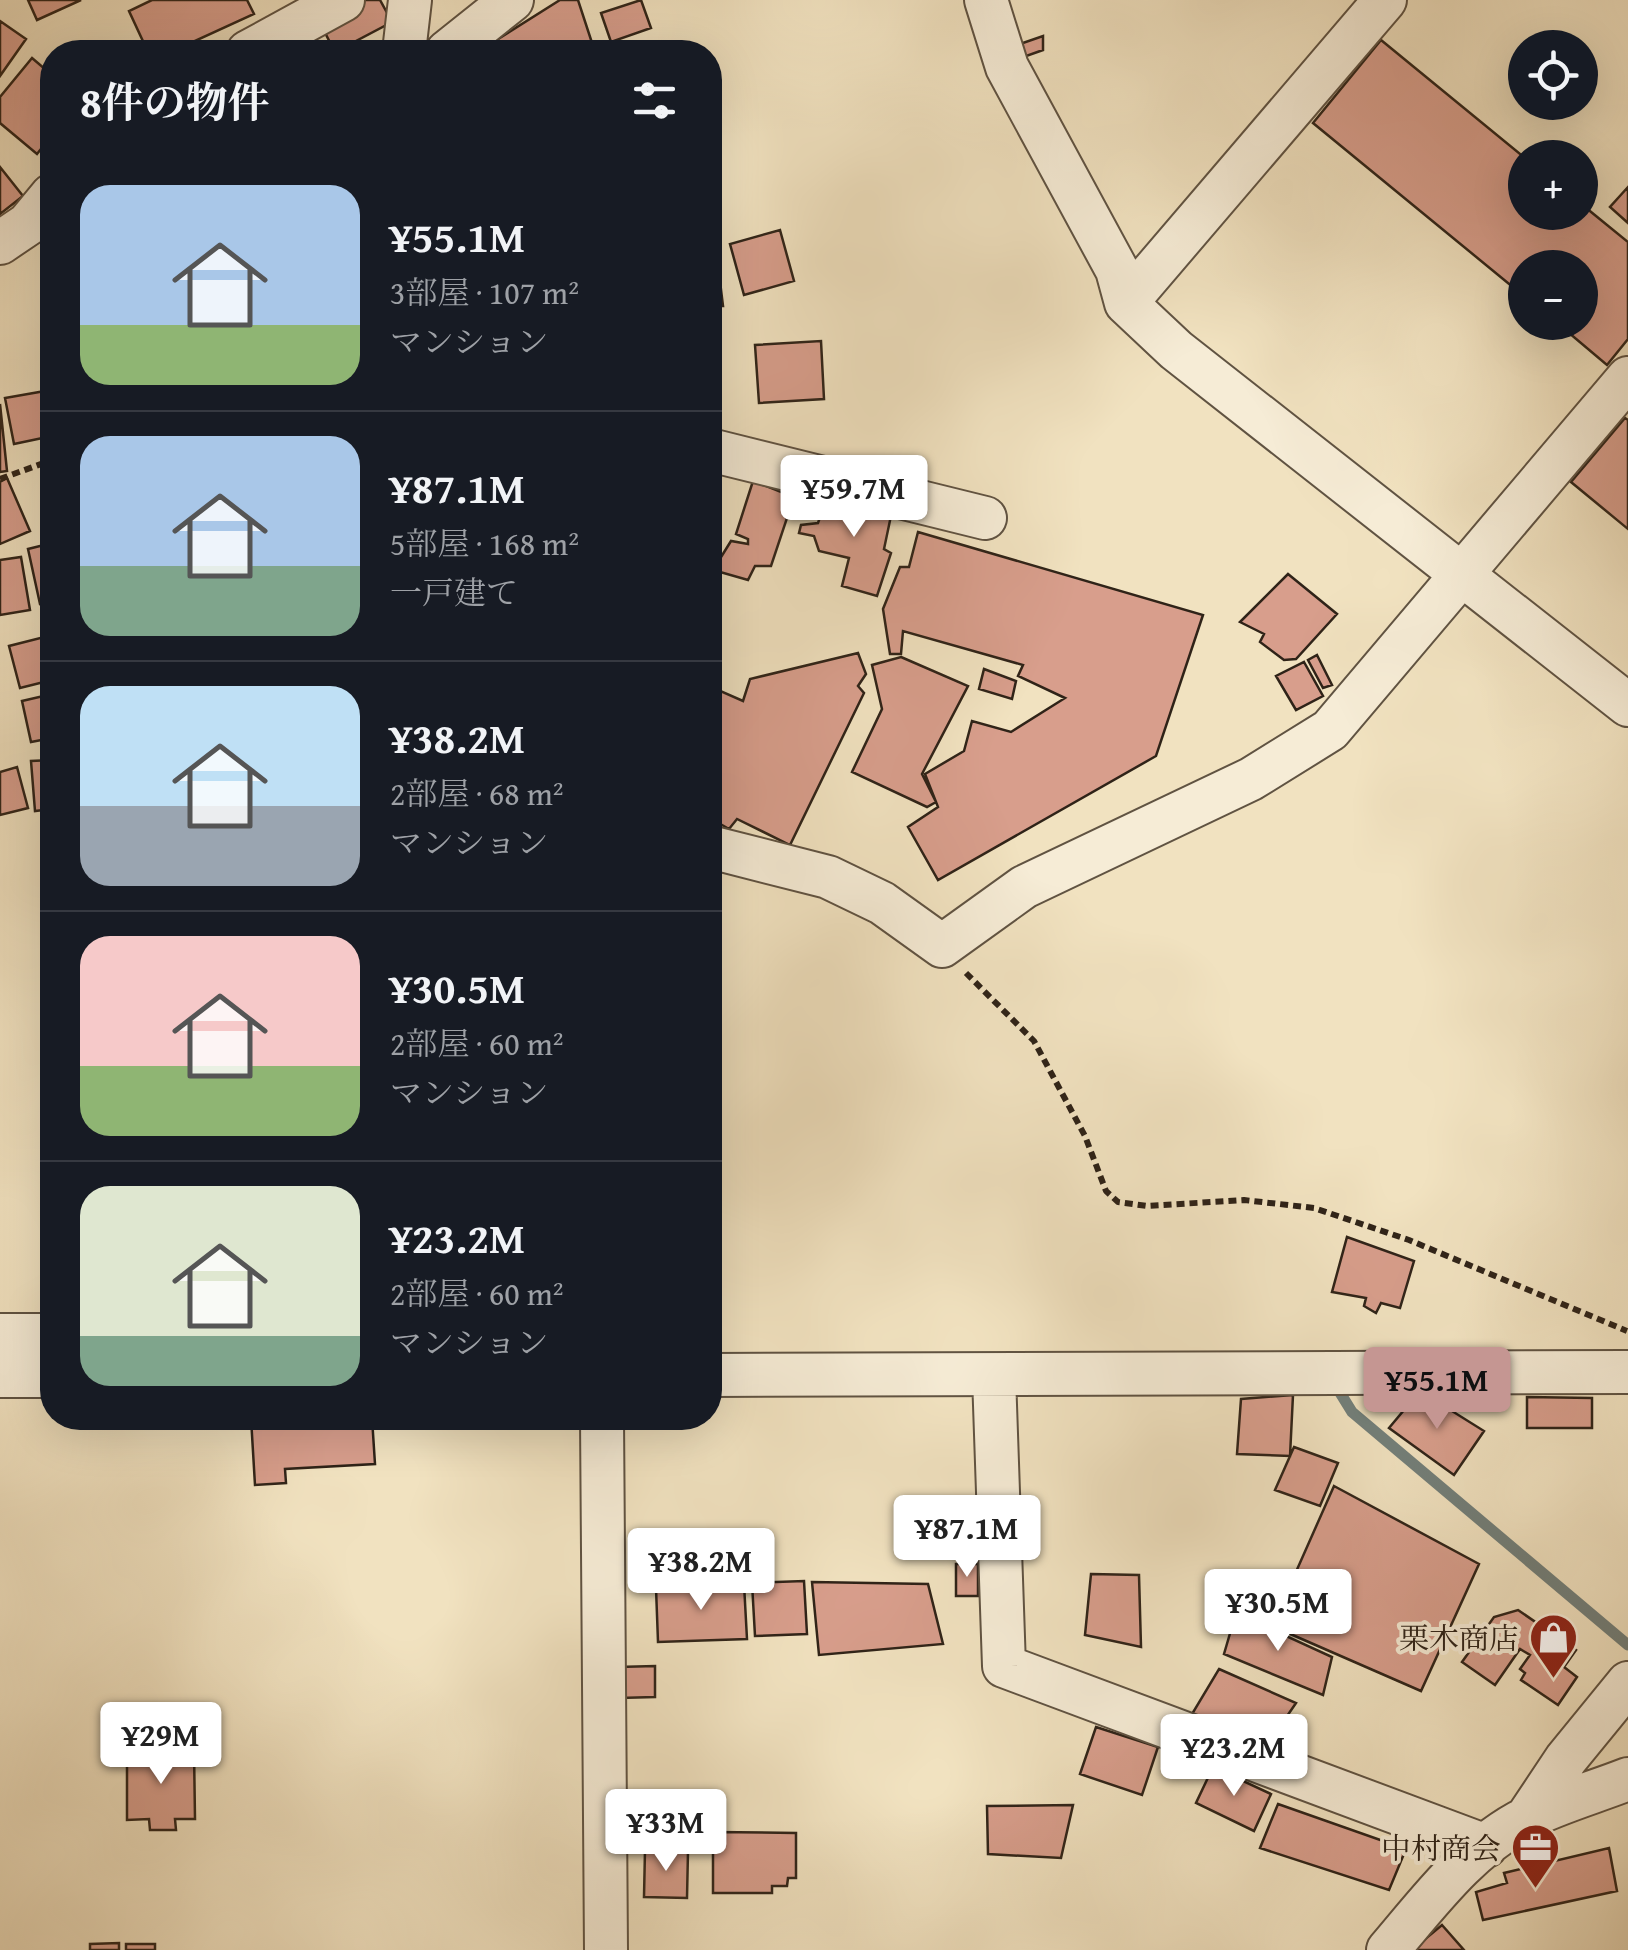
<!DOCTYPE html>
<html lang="ja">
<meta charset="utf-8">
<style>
body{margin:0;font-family:"Gentium Book Plus","Noto Serif JP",serif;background:#20242c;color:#f1f3f6;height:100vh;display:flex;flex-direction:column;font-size:38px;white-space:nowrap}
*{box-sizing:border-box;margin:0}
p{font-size:32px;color:#9ea1a6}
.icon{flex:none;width:55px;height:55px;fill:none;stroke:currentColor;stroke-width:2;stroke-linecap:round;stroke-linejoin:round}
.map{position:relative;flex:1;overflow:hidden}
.sheet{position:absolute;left:40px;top:40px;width:682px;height:1390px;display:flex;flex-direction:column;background:#171b24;border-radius:40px;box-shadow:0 10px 40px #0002}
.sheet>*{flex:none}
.controls{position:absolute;left:1508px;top:30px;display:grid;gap:20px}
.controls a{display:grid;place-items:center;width:90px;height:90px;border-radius:50%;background:#171b24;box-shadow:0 10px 40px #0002;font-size:50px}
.price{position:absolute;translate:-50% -85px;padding:0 22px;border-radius:10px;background:#fff;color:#222;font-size:32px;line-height:65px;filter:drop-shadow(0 2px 5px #0008)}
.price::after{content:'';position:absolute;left:50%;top:60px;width:30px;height:22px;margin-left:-15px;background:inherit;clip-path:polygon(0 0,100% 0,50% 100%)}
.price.on{background:#c59692;color:#111}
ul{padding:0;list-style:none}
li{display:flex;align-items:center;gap:30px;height:250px;padding:0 40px}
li+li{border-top:2px solid #363941}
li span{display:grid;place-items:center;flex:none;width:280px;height:200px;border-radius:30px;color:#555}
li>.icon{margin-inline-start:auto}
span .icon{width:120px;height:120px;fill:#fffc;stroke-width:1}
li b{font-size:42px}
h2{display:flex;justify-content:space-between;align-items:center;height:120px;padding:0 40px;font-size:42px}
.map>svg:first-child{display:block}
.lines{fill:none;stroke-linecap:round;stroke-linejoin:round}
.stream{stroke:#727f7a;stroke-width:11}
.building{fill:#d89e8c;stroke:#2f2318;stroke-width:2.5}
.minor-casing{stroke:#605342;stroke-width:46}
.path{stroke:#2f2318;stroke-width:6;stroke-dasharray:8 5;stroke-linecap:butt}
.minor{stroke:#f6ecd6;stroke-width:42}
.labels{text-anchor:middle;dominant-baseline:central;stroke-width:8;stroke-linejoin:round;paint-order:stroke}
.poi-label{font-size:30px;fill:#2f2318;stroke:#f6ecd6;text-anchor:end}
</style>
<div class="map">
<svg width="1628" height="1950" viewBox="0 0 1628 1950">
<rect width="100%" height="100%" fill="#f1e2c0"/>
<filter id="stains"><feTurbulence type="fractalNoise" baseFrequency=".002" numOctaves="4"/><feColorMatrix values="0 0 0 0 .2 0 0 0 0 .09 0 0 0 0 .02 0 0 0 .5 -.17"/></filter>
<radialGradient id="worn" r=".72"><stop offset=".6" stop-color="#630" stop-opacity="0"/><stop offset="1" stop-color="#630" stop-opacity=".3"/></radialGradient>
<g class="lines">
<path class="stream" d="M1339,1391L1352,1412L1628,1645"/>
</g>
<path class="building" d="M28,0H81L37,20Z
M152,0H247L254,14L171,52H148L129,11Z
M364,0H380L392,22L335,52L320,23Z
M560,0H578L595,52H486L484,48Z
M641,0L651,28L611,42L601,13Z
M0,21L26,39L0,76Z
M309,34L319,52H276Z
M1043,36V50L1018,59L1014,46Z
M1381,40L1525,158V212H1580V203L1628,242V339L1607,365L1556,322H1580V268H1525V297L1313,123Z
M32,58L52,75V135L37,154L0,123V97Z
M0,167L23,196L0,214Z
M1628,187V223L1610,207Z
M780,230L794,281L744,295L730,244Z
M717,257L723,306H710V259Z
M821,341L824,399L759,403L755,345Z
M45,391L52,436L14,444L5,398Z
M0,404L7,471L0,472Z
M1625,418L1628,420V529L1571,482Z
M7,478L30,531L0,544V482Z
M753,481L794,497L771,566H755L748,580L713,570L731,541L748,544V539L736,534Z
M828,494L892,511L884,549L891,553L877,596L842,586L849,558L819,551L814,536L799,533L801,525L818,523Z
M918,532L1203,615L1156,756L938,880L908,827L938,807L925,774L964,751L972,721L1011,732L1065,698L1018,676L1023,665L903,631L901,654H890L883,609L900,567H909Z
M52,543V601L40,604L28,549Z
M21,557L30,610L0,615V560Z
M1288,574L1337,614L1296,659L1284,660L1260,642L1264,634L1240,622Z
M52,635V680L20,688L9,646Z
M858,653L866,674L858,686L864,693L790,845L737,819L729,829L710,818V743L717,728L710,724V700L716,689L743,701L750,679Z
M1317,655L1332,685L1323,688L1308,660Z
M901,657L968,686L922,774L936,802L927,807L852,772L882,709L872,665Z
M1304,662L1323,696L1296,710L1276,676Z
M984,669L1016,681L1012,699L979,689Z
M52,694V738L31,742L22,701Z
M52,760V809L35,811L31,761Z
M17,767L28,808L0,815V772Z
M1347,1237L1414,1261L1400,1308L1381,1303L1376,1313L1364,1306L1366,1298L1332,1292Z
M1420,1391L1484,1431L1454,1475L1389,1428Z
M1293,1395L1290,1456L1237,1454L1241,1399Z
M1527,1397L1592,1398V1428H1527Z
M251,1418H372L375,1464L285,1469L286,1483L255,1485Z
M1294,1447L1338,1463L1320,1506L1275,1490Z
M1334,1486L1479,1564L1421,1691L1272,1626Z
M956,1564H978V1596H956Z
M1091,1574L1139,1575L1141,1647L1085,1635Z
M804,1581L807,1634L755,1636L752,1583Z
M812,1582L928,1584L943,1644L819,1655Z
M744,1584L747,1639L658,1642L656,1588Z
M1518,1610L1576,1650L1564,1667L1577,1677L1558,1705L1521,1680L1525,1673L1520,1669L1530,1655L1520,1649L1495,1685L1462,1662L1494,1617Z
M1236,1613L1332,1657L1323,1695L1224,1654Z
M655,1666V1697L619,1698L618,1667Z
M1219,1669L1296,1703L1285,1719L1294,1724L1279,1752L1189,1719Z
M1096,1727L1158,1747L1142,1795L1080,1774Z
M194,1750L195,1819H175L176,1830H150L149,1819L127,1820V1751Z
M1213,1767L1271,1794L1254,1831L1196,1803Z
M1278,1804L1406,1849L1389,1890L1260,1848Z
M1073,1805L1061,1858L988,1854L987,1806Z
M713,1832L796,1833V1878H788L787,1886H772V1893H713Z
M1609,1848L1617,1891L1483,1920L1476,1892L1507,1883L1504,1873Z
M645,1850L688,1851L687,1898L644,1897Z
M1442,1925L1464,1950H1412Z
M119,1943V1950H90V1944Z
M126,1944H155V1950H126Z"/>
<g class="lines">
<defs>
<path id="minor" d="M986,0L1007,67L1117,270L1126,303
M1385,0L1126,303L1176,350L1628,705
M248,52L343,0
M404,52L410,0
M447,52L512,0
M0,243L28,224L52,195
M710,450L985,518
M710,847L828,877L882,903L942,946L1024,887L1251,779L1330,730L1628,378
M0,1335H52
M710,1375L1628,1372
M0,1376H52
M994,1376L1004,1666L1486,1846
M602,1418L606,1950
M1526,1819L1566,1759L1628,1683
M1388,1950C1429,1902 1469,1847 1527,1818C1559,1802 1595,1792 1628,1779"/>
</defs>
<use href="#minor" class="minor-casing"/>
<path class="path" d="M0,479L52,460
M966,973L1034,1041L1085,1136L1106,1191L1118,1202L1147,1206L1244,1200L1314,1208L1409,1240L1627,1331"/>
<use href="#minor" class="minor"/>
</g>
<defs>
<symbol id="shop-pin" viewBox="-11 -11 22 30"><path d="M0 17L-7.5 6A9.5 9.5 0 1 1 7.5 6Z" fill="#8f2418" stroke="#f6ecd6"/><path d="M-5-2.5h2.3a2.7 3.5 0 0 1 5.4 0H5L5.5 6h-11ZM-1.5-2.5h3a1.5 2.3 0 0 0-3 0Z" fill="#fff"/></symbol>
<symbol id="office-pin" viewBox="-11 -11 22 30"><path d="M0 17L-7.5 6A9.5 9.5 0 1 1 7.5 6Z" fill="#8f2418" stroke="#f6ecd6"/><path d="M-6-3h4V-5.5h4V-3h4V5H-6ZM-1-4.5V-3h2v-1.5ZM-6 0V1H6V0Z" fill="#fff"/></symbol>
</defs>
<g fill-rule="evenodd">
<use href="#shop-pin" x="1526" y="1610" width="55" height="75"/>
<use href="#office-pin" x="1508" y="1820" width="55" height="75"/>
</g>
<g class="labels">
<g class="poi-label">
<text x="1519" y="1638">栗木商店</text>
<text x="1501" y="1848">中村商会</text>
</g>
</g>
<rect width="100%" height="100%" filter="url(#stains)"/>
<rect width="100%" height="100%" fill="url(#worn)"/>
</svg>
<div class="controls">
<a><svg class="icon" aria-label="locate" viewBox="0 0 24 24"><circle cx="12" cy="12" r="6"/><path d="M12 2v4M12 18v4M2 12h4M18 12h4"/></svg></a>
<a>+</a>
<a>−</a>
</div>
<b class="price" style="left:854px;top:540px">¥59.7M</b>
<b class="price on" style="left:1437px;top:1432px">¥55.1M</b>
<b class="price" style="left:967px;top:1580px">¥87.1M</b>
<b class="price" style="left:701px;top:1613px">¥38.2M</b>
<b class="price" style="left:1278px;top:1654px">¥30.5M</b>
<b class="price" style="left:161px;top:1787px">¥29M</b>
<b class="price" style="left:1234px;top:1799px">¥23.2M</b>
<b class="price" style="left:666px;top:1874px">¥33M</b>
<section class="sheet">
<h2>8件の物件<svg class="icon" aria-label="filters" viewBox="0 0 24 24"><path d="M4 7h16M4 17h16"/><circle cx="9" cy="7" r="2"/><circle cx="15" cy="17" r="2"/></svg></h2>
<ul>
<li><span style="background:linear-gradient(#a9c7e8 70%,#8fb573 0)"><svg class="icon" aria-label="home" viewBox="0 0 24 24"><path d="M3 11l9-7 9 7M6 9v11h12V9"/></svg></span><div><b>¥55.1M</b><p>3部屋 · 107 m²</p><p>マンション</p></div></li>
<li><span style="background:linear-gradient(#a9c7e8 65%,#7fa58c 0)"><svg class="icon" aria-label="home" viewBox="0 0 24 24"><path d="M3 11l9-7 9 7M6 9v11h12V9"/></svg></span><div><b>¥87.1M</b><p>5部屋 · 168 m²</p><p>一戸建て</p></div></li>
<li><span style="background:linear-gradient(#bfe0f5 60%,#9aa5b1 0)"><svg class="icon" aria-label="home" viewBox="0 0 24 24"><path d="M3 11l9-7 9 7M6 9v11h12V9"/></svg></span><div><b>¥38.2M</b><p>2部屋 · 68 m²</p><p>マンション</p></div></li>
<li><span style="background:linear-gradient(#f6c9c9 65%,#8fb573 0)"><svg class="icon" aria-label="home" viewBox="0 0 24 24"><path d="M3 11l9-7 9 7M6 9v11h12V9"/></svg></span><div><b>¥30.5M</b><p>2部屋 · 60 m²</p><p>マンション</p></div></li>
<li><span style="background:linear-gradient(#dfe7d0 75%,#7fa58c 0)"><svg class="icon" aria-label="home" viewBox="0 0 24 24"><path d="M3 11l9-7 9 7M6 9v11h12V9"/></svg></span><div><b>¥23.2M</b><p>2部屋 · 60 m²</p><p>マンション</p></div></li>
</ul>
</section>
</div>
